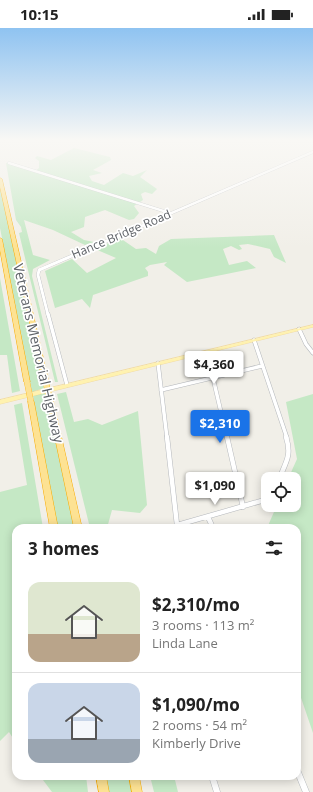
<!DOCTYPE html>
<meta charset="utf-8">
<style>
body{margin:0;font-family:"Open Sans",sans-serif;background:#f2f2f2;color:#222;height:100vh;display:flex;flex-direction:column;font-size:15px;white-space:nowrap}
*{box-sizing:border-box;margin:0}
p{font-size:13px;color:#767676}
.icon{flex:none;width:22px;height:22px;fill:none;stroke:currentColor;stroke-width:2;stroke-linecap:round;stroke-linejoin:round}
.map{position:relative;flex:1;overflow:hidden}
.drawer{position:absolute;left:12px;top:496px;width:289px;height:256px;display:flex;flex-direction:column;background:#fff;border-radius:12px;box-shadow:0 2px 10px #0003}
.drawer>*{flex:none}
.fabs{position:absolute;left:261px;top:444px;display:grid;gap:8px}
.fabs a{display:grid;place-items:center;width:40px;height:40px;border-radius:8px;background:#fff;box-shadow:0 2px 10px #0003;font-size:20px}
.price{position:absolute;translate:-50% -34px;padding:0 9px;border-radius:4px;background:#fff;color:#222;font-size:13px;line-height:26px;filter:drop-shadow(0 1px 2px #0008)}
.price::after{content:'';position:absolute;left:50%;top:24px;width:12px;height:9px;margin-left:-6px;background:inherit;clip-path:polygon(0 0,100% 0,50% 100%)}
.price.on{background:#1a73e8;color:#fff}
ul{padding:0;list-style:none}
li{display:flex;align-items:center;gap:12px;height:100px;padding:0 16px}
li+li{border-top:1px solid #e0e0e0}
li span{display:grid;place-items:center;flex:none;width:112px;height:80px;border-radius:12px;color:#555}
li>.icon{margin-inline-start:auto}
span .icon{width:48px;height:48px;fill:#fffc;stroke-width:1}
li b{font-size:17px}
h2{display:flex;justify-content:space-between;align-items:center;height:48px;padding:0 16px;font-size:17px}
.status{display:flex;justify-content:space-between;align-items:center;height:28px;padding:0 20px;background:#fff;direction:ltr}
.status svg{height:11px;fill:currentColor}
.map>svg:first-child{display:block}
.green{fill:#c5e8c5}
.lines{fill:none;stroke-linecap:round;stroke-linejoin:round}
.minor-far4-casing{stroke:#b5b8bc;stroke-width:3}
.minor-far3-casing{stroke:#b5b8bc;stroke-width:3.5}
.minor-far2-casing{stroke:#b5b8bc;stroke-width:4.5}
.minor-far1-casing{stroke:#b5b8bc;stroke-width:5.5}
.minor-casing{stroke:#b5b8bc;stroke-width:7}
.major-casing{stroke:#f2c960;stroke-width:0.5}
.highway-casing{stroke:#f9ab00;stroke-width:1}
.minor-far4{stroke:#fff;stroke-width:2.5}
.minor-far3{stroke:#fff;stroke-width:3}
.minor-far2{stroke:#fff;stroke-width:3.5}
.minor-far1{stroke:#fff;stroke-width:4.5}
.minor{stroke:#fff;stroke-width:6}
.major{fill:#fff2af;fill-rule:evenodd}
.highway{fill:#fde293;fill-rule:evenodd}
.highway-bridge-casing{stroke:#f9ab00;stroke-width:6;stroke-linecap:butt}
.highway-bridge{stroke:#fde293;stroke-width:5.5}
.labels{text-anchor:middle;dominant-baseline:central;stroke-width:3.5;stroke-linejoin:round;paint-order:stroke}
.far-street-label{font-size:12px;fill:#5f6368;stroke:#fff}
.street-label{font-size:14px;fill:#5f6368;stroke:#fff}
</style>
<div class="status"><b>10:15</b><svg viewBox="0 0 49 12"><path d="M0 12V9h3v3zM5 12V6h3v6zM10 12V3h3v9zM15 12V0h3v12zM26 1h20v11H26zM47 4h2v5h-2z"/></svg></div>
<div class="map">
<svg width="313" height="764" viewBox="0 0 313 764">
<rect width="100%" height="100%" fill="#f1efe8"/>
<path class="green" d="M74,120L110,129L111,132L93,142L102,145L89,148L92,153L104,157L123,145L133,148L147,142L140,149L157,161L152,166L145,164L141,166L143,172L134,178L139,185L134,191L129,192L105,182L85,189L84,199L71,204L84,212L94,214L85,217L53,202L24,192L33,227L50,232L33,241L32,248L58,354H55L19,205L22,204L21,199L16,192L6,135L35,143L39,140V133L35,130L37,128L51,132Z
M0,159L44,360L32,364L0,200Z
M274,207L286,235L274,229L270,221L248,216L239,217L242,221L239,222L231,218L223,221L229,237L247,233L256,240L187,254L164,237L167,234L150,237L145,240L148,244V248L93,267L90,280L82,271L55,280L45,243L72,231L87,245L116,230L95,221L120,210L136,221L146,220L156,226L159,218L171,211Z
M0,250L20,363L12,365L7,327H0Z
M66,364L74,394L88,391L102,397L138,383L147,477L140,485L112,482L107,500H90L57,366Z
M45,365L46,372H48L76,500H57L33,374L34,372L33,368Z
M313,366V705L297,658V500H267L277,477H294V451H288L297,431L286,374Z
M22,375L43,500H16V715L9,704L0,713V464L27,457L14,377Z
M40,748H86L88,764H52Z
M105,748H130L134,764H108Z
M150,748H174L178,764H154Z"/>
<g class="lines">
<defs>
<path id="minor-far4" d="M9,135L170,185
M160,190L313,124"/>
<path id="minor-far3" d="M48,287L38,247L39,242L163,189"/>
<path id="minor-far2" d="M48,286L67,357
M299,301L306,316L313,325
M254,312L287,410
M158,335L167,410
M213,350L227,410
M161,362L262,338"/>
<path id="minor-far1" d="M167,409L177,497
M227,409L243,479
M279,451C286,434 292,427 286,409
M208,489L213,500
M167,500L268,471"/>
<path id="minor" d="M297,742L306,764
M212,748L217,764"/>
<path id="major" d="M313,297V299L0,376V372Z"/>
<path id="highway" d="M0,150L2,151L48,351L45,353L42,351L0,159Z
M0,210L2,211L30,354L27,356L24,354L0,222Z
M48,370H50L53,372L82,500H74L47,372Z
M29,372H33L34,374L58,500H50L28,374Z
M96,748H106L109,764H99Z
M129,748H139L142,764H132Z"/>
</defs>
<use href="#minor-far4" class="minor-far4-casing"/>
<use href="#minor-far3" class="minor-far3-casing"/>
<use href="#minor-far2" class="minor-far2-casing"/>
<use href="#minor-far1" class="minor-far1-casing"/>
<use href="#minor" class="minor-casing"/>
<use href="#major" class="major-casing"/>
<use href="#highway" class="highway-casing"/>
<use href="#minor-far4" class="minor-far4"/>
<use href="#minor-far3" class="minor-far3"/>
<use href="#minor-far2" class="minor-far2"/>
<use href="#minor-far1" class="minor-far1"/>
<use href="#minor" class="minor"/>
<use href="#major" class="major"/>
<use href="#highway" class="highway"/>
<defs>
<path id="highway-bridge" d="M45,351L50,372
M27,354L31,374"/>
</defs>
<use href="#highway-bridge" class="highway-bridge-casing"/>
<use href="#highway-bridge" class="highway-bridge"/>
</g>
<linearGradient id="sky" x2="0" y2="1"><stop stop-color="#8fc3f1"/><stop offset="0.51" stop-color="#f9f8f5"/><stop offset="1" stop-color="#f9f8f5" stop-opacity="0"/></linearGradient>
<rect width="313" height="220" fill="url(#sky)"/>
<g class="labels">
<g class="far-street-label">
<text transform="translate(121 206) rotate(-23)">Hance Bridge Road</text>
</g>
<g class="street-label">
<text transform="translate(39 325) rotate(77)">Veterans Memorial Highway</text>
</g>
</g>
</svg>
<div class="fabs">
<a><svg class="icon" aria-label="locate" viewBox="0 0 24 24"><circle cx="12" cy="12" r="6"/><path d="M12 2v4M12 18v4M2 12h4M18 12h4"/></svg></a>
</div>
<b class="price" style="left:214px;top:357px">$4,360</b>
<b class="price on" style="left:220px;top:416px">$2,310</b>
<b class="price" style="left:215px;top:478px">$1,090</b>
<section class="drawer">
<h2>3 homes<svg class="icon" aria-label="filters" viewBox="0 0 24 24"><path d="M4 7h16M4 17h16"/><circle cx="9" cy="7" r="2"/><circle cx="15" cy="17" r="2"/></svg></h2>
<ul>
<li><span style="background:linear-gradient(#dfe7d0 65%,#b9a48a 0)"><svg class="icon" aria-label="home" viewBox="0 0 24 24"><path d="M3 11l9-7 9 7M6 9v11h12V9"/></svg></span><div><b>$2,310/mo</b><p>3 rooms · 113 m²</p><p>Linda Lane</p></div></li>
<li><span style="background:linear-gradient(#c9d6e8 70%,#9aa5b1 0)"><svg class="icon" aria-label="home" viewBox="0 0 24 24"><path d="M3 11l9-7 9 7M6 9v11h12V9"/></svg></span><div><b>$1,090/mo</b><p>2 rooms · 54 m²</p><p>Kimberly Drive</p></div></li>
</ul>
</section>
</div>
